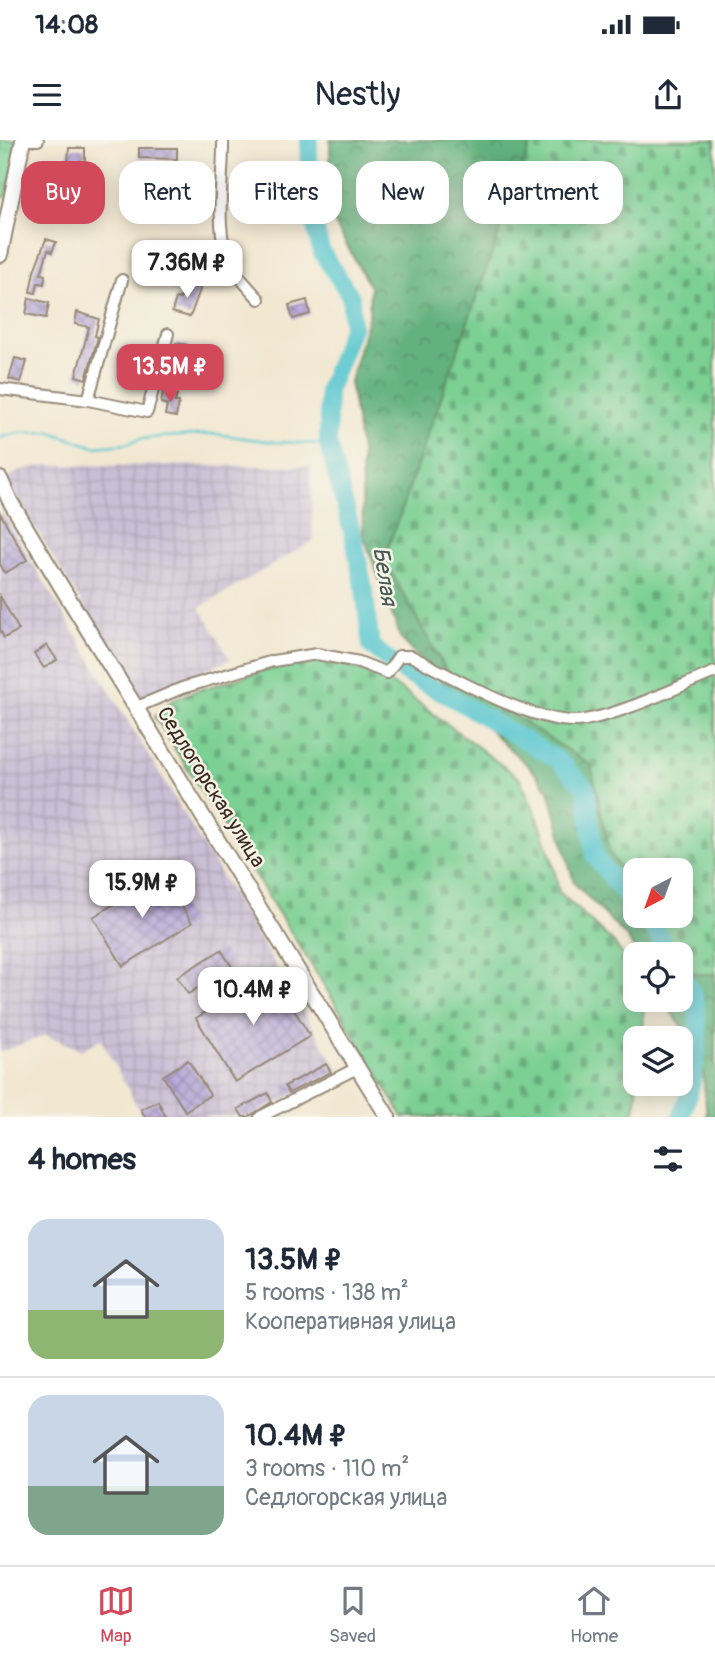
<!DOCTYPE html>
<meta charset="utf-8">
<style>
body{margin:0;font-family:Pangolin,sans-serif;background:#f6f6f7;color:#1f2937;height:100vh;display:flex;flex-direction:column;font-size:26px;white-space:nowrap}
*{box-sizing:border-box;margin:0}
p{font-size:23px;color:#747a83}
.icon{flex:none;width:38px;height:38px;fill:none;stroke:currentColor;stroke-width:2;stroke-linecap:round;stroke-linejoin:round}
.map{position:relative;height:977px;overflow:hidden}
.details{display:flex;flex-direction:column;background:#fff;flex:1}
.details>*{flex:none}
.guide{position:absolute;left:21px;top:21px;width:674px;height:63px;display:flex;gap:14px}
.needle{width:46px;rotate:221deg}
.buttons{position:absolute;left:623px;top:718px;display:grid;gap:14px}
.buttons a{display:grid;place-items:center;width:70px;height:70px;border-radius:14px;background:#fff;box-shadow:0 4px 18px #0003;font-size:35px}
.price{position:absolute;translate:-50% -60px;padding:0 16px;border-radius:14px;background:#fff;color:#222;font-size:23px;line-height:46px;filter:drop-shadow(0 2px 4px #0008)}
.price::after{content:'';position:absolute;left:50%;top:42px;width:21px;height:16px;margin-left:-10px;background:inherit;clip-path:polygon(0 0,100% 0,50% 100%)}
.price.current{background:#d1495b;color:#fff}
ul{padding:0;list-style:none}
li{display:flex;align-items:center;gap:21px;height:175px;padding:0 28px}
li+li{border-top:2px solid #e0e1e3}
li span{display:grid;place-items:center;flex:none;width:196px;height:140px;border-radius:21px;color:#555}
li>.icon{margin-inline-start:auto}
span .icon{width:84px;height:84px;fill:#fffc;stroke-width:1}
li b{font-size:30px}
h2{display:flex;justify-content:space-between;align-items:center;height:84px;padding:0 28px;font-size:30px}
.chip{padding:0 24px;border-radius:21px;background:#fff;box-shadow:0 4px 18px #0003;font-size:24px;line-height:63px}
.chip.current{background:#d1495b;color:#fff}
.status{display:flex;justify-content:space-between;align-items:center;height:49px;padding:0 35px;background:#fff;direction:ltr}
.status svg{height:19px;fill:currentColor}
header{display:flex;justify-content:space-between;align-items:center;height:91px;padding:0 28px;background:#fff;font-size:32px;font-weight:600}
.dock{display:flex;justify-content:space-around;align-items:center;height:98px;border-top:2px solid #e0e1e3;background:#fff;font-size:19px;color:#747a83}
.dock a{display:grid;justify-items:center;gap:4px}
.dock .current{color:#d1495b}
.map>svg:first-child{display:block}
.industrial{fill:url(#industrial-grid)}
.grass{fill:url(#grass-tufts);stroke:#5b7d59;stroke-width:2}
.forest{fill:url(#forest-crowns);stroke:#506e4e;stroke-width:2;fill-rule:evenodd}
.cemetery{fill:url(#cemetery-stones);stroke:#5b7d59;stroke-width:2}
.lines{fill:none;stroke-linecap:round;stroke-linejoin:round}
.stream{stroke:#5bc8d0;stroke-width:2.5}
.river{stroke:#5bc8d0;stroke-width:18}
.building{fill:url(#building-cross-hatch)}
.street-casing{stroke:#968978;stroke-width:14}
.secondary-casing{stroke:#968978;stroke-width:18}
.street{stroke:#fff;stroke-width:10}
.secondary{stroke:#fff;stroke-width:14}
.labels{text-anchor:middle;dominant-baseline:central;stroke-width:5;stroke-linejoin:round;paint-order:stroke}
.street-label{font-size:21px;fill:#3b2a1e;stroke:#f7f3e8}
.water-label{font-size:23px;font-style:italic;fill:#455953;stroke:#f7f3e8}
</style>
<div class="status"><b>14:08</b><svg viewBox="0 0 49 12"><path d="M0 12V9h3v3zM5 12V6h3v6zM10 12V3h3v9zM15 12V0h3v12zM26 1h20v11H26zM47 4h2v5h-2z"/></svg></div>
<header><svg class="icon" aria-label="menu" viewBox="0 0 24 24"><path d="M4 6h16M4 12h16M4 18h16"/></svg>Nestly<svg class="icon" aria-label="share" viewBox="0 0 24 24"><path d="M12 15V3M7 8l5-5 5 5M5 13v7h14v-7"/></svg></header>
<div class="map">
<svg width="715" height="977" viewBox="0 0 715 977">
<defs>
<pattern id="industrial-grid" width="8" height="8" patternUnits="userSpaceOnUse" patternTransform="scale(1.75)"><rect width="8" height="8" fill="#cbbfd5"/><path d="M0 4h8M4 0v8" fill="none" stroke="#afa4b6"/></pattern>
<pattern id="grass-tufts" width="24" height="20" patternUnits="userSpaceOnUse" patternTransform="scale(1.75)"><rect width="24" height="20" fill="#7bd094"/><path d="M3 7l-1-3M5 7V3M7 7l1-3M15 17l-1-3M17 17v-4M19 17l1-3" fill="none" stroke="#66a978"/></pattern>
<pattern id="forest-crowns" width="20" height="18" patternUnits="userSpaceOnUse" patternTransform="scale(1.75)"><rect width="20" height="18" fill="#64b27e"/><path d="M2 6a3 3 0 1 1 6 0M12 15a3 3 0 1 1 6 0" fill="none" stroke="#549167"/></pattern>
<pattern id="cemetery-stones" width="16" height="16" patternUnits="userSpaceOnUse" patternTransform="scale(1.75)"><rect width="16" height="16" fill="#7bd094"/><path d="M2 7V4a2 2 0 0 1 4 0v3zM10 15v-3a2 2 0 0 1 4 0v3z" fill="#66a978"/></pattern>
<pattern id="building-cross-hatch" width="8" height="8" patternUnits="userSpaceOnUse" patternTransform="scale(1.75)"><rect width="8" height="8" fill="#b7a8d9"/><path d="M0 0l8 8M0 8l8-8" fill="none" stroke="#9689af"/></pattern>
</defs>
<rect width="100%" height="100%" fill="#f7f3e8"/>
<filter id="ink" filterUnits="userSpaceOnUse"><feTurbulence type="fractalNoise" baseFrequency=".0143" numOctaves="2"/><feDisplacementMap in="SourceGraphic" scale="14" xChannelSelector="R" yChannelSelector="G"/><feConvolveMatrix kernelMatrix="1 2 1 2 8 2 1 2 1" color-interpolation-filters="sRGB"/></filter>
<filter id="wash" filterUnits="userSpaceOnUse"><feTurbulence type="fractalNoise" baseFrequency=".00686" numOctaves="4" result="noise"/><feDisplacementMap in="SourceGraphic" scale="28" xChannelSelector="R" yChannelSelector="G"/><feGaussianBlur stdDeviation="1.57" result="paint"/><feColorMatrix in="noise" values="0 0 0 0 0 0 0 0 0 0 0 0 0 0 0 0 0 1.4 0 .05"/><feComposite in="paint" operator="in"/></filter>
<g filter="url(#wash)">
<rect width="100%" height="100%" fill="#f2e8d2"/>
<path class="industrial" d="M48,325L310,326L313,401L200,467L230,519L140,558L5,339L21,330Z
M0,369L339,931L250,977H143L101,899L81,910L46,895L0,912Z"/>
<path class="grass" d="M0,0H19L7,56L0,58Z"/>
<path class="forest" d="M330,0H715V977H707L701,911L661,859H681V814H637L627,797L574,743L549,650L529,626L505,605L401,499L363,394L361,310L350,242L369,174L370,147L330,75ZM635,730H681V775H635Z"/>
<path class="cemetery" d="M532,0H715V834H688L681,822V814H675L650,775H681V730H635V752L610,713L591,625L448,534L384,419Z
M315,520L344,525L373,533L402,550L520,639L538,678L552,720L559,752L613,802L635,832V859H643L644,898H635V943H638L634,977H403L324,845L155,577L171,561L192,552L279,526Z"/>
<g class="lines">
<path class="stream" d="M0,298L17,293L50,292L95,307L126,304L140,299L161,297L215,294L273,302L328,304"/>
<path class="river" d="M309,0L308,56L321,111L351,157L352,187L328,250V304L353,395L364,449L371,506L405,533L458,561L558,620L586,649L595,717L635,767
M643,775L654,788L669,814
M681,977C695,939 703,898 694,858C692,849 685,841 681,833"/>
</g>
<g id="blocks">
<path class="building" d="M69,8H85V25L68,24Z
M139,8H177V19L139,18Z
M162,39L175,40L174,64L160,63Z
M46,99L56,102L52,112L48,110L41,134L45,135L44,144L38,143L36,153L30,152L34,131Z
M188,141L201,147L190,177L172,172L176,158L180,159Z
M29,158L49,163L46,178L26,174Z
M307,160L310,174L293,179L289,165Z
M77,172L99,179L95,196L98,197L86,239L76,236L89,187L75,184Z
M176,203L188,205L183,228L194,230L191,241L174,237L178,218L173,216Z
M15,218L27,221L21,242L9,239Z
M163,252L177,255L175,262H179L176,277L165,275L167,265L161,263Z
M0,373L27,420L5,433L0,424Z
M0,456L19,490L4,498L0,490Z
M47,505L57,520L44,528L34,514Z
M162,735L192,783L123,826L93,777Z
M221,810L232,827L188,854L177,837Z
M271,832L310,896L235,942L196,878Z
M188,920L210,955L185,971L163,936Z
M326,924L331,932L289,953L285,946Z
M268,953L272,962L248,977H243L238,969Z
M158,961L166,977H145L141,969Z"/>
</g>
</g>
<g filter="url(#ink)">
<use href="#blocks" fill-opacity="0" stroke="#968978" stroke-width="2"/>
<g class="lines">
<defs>
<path id="street" d="M23,0H38
M223,0C224,35 213,94 231,125C238,137 249,148 259,159
M0,249L88,260L147,272L168,194
M88,260L122,140
M137,567L182,548L273,521L317,514L359,522L387,533L399,516H411C451,536 541,589 585,580C628,572 674,548 715,532
M260,977L359,927"/>
<path id="secondary" d="M0,115L23,0
M0,339L10,361L61,446L388,977"/>
</defs>
<use href="#street" class="street-casing"/>
<use href="#secondary" class="secondary-casing"/>
<use href="#street" class="street"/>
<use href="#secondary" class="secondary"/>
</g>
</g>
<g class="labels">
<g class="street-label">
<text transform="translate(211 647) rotate(58)">Седлогорская улица</text>
</g>
<g class="water-label">
<text transform="translate(385 436) rotate(81)">Белая</text>
</g>
</g>
</svg>
<div class="buttons">
<a><svg class="needle" viewBox="-14 -14 28 28"><path d="M0-13l5 13h-10z" fill="#e53935"/><path d="M0 13l5-13h-10z" fill="#747a83"/></svg></a>
<a><svg class="icon" aria-label="locate" viewBox="0 0 24 24"><circle cx="12" cy="12" r="6"/><path d="M12 2v4M12 18v4M2 12h4M18 12h4"/></svg></a>
<a><svg class="icon" aria-label="layers" viewBox="0 0 24 24"><path d="M12 4l9 5-9 5-9-5zM3 14l9 5 9-5"/></svg></a>
</div>
<b class="price" style="left:187px;top:160px">7.36M ₽</b>
<b class="price current" style="left:170px;top:264px">13.5M ₽</b>
<b class="price" style="left:142px;top:780px">15.9M ₽</b>
<b class="price" style="left:253px;top:887px">10.4M ₽</b>
<div class="guide">
<a class="chip current">Buy</a>
<a class="chip">Rent</a>
<a class="chip">Filters</a>
<a class="chip">New</a>
<a class="chip">Apartment</a>
</div>
</div>
<section class="details">
<h2>4 homes<svg class="icon" aria-label="filters" viewBox="0 0 24 24"><path d="M4 7h16M4 17h16"/><circle cx="9" cy="7" r="2"/><circle cx="15" cy="17" r="2"/></svg></h2>
<ul>
<li><span style="background:linear-gradient(#c9d6e8 65%,#8fb573 0)"><svg class="icon" aria-label="home" viewBox="0 0 24 24"><path d="M3 11l9-7 9 7M6 9v11h12V9"/></svg></span><div><b>13.5M ₽</b><p>5 rooms · 138 m²</p><p>Кооперативная улица</p></div></li>
<li><span style="background:linear-gradient(#c9d6e8 65%,#7fa58c 0)"><svg class="icon" aria-label="home" viewBox="0 0 24 24"><path d="M3 11l9-7 9 7M6 9v11h12V9"/></svg></span><div><b>10.4M ₽</b><p>3 rooms · 110 m²</p><p>Седлогорская улица</p></div></li>
</ul>
</section>
<nav class="dock">
<a class="current"><svg class="icon" aria-label="map" viewBox="0 0 24 24"><path d="M3 6l6-2 6 2 6-2v14l-6 2-6-2-6 2zM9 4v14M15 6v14"/></svg>Map</a>
<a><svg class="icon" aria-label="saved" viewBox="0 0 24 24"><path d="M7 4h10v16l-5-4-5 4z"/></svg>Saved</a>
<a><svg class="icon" aria-label="home" viewBox="0 0 24 24"><path d="M3 11l9-7 9 7M6 9v11h12V9"/></svg>Home</a>
</nav>
